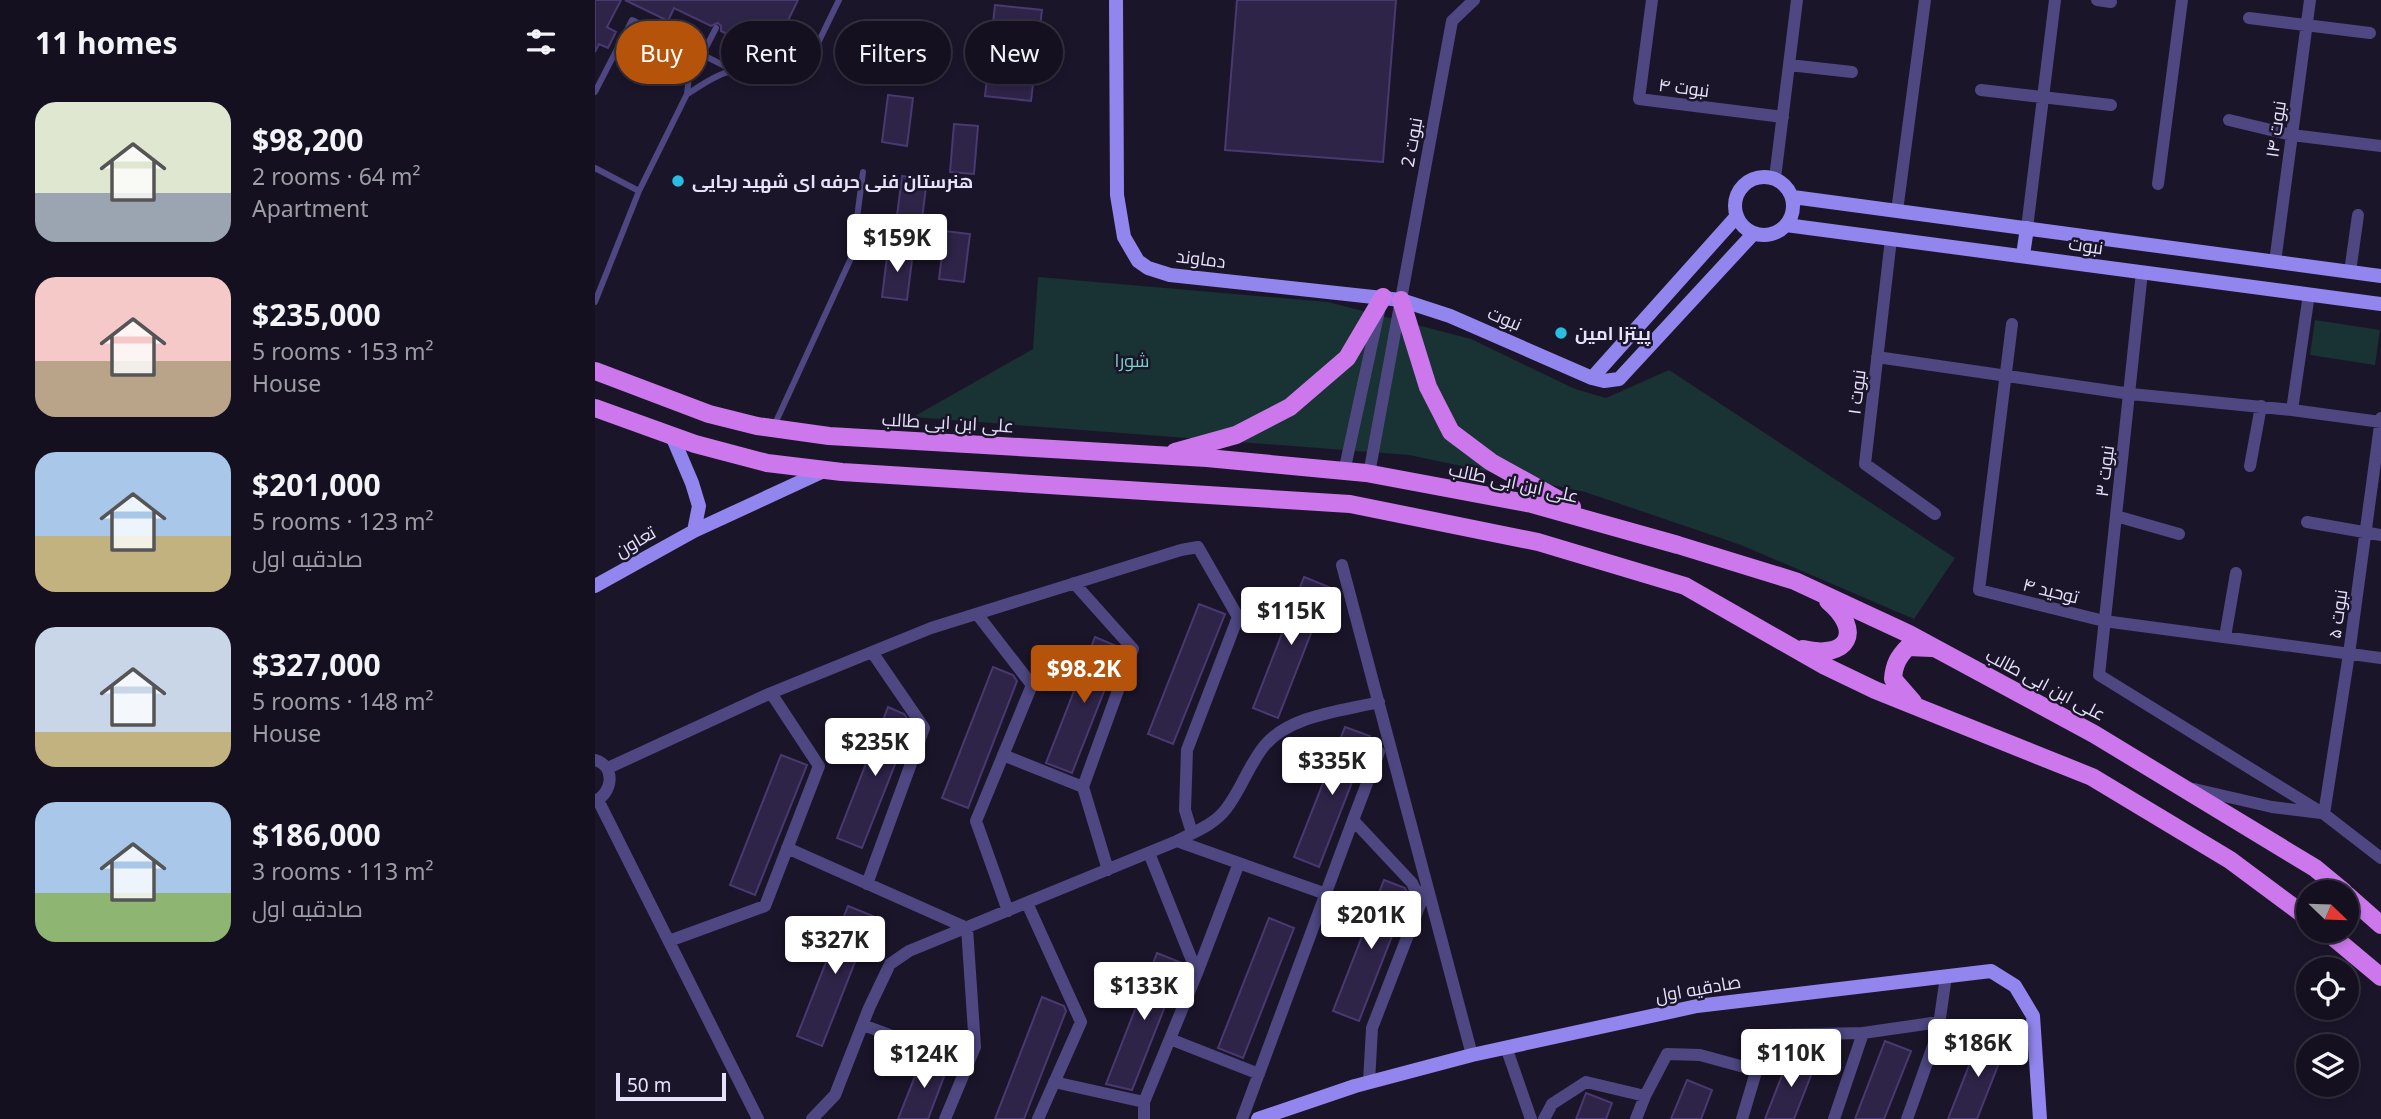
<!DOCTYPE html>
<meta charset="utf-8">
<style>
body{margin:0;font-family:"Noto Sans",Cairo,sans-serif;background:#211e2d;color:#f1f3f6;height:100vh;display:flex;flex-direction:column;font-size:26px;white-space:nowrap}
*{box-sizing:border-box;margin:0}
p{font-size:23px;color:#9d9da5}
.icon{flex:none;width:38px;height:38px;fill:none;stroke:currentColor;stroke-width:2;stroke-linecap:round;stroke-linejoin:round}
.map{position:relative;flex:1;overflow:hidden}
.drawer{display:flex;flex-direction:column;background:#141020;width:595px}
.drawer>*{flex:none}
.hud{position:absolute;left:21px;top:21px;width:665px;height:63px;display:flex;gap:14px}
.needle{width:46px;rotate:113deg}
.controls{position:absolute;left:1701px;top:880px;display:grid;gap:14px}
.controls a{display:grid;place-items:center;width:63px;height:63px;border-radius:50%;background:#141020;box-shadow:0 4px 10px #0003,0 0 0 2px #33303e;font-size:35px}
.scale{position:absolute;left:21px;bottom:18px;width:110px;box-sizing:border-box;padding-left:7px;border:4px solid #e7e2fb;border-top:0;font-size:19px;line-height:24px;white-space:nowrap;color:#e7e2fb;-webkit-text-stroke:5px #1b152a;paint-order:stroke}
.price{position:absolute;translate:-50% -60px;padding:0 16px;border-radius:7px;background:#fff;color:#222;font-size:23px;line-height:46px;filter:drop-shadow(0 2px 4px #0008)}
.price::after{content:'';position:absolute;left:50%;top:42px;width:21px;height:16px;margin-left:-10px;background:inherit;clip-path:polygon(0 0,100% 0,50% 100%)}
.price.current{background:#b45309;color:#fff}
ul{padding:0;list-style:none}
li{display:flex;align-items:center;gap:21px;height:175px;padding:0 35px}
li span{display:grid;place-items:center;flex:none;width:196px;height:140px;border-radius:21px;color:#555}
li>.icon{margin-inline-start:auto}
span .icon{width:84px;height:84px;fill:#fffc;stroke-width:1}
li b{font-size:30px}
h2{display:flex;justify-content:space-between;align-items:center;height:84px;padding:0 35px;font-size:30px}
.pill{padding:0 24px;border-radius:32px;background:#141020;box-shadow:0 4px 10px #0003,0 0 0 2px #33303e;font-size:24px;line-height:63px}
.pill.current{background:#b45309;color:#fff}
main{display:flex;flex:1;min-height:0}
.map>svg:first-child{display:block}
.green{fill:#193233}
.building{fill:#2e2448;stroke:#493971;stroke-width:2}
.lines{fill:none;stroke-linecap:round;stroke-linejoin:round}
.lane{stroke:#4e4782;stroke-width:6}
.street{stroke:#4e4782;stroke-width:12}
.secondary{stroke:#9286ee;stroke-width:14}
.primary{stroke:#cc78ec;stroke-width:18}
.poi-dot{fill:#28bde1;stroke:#1b152a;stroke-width:2.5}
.labels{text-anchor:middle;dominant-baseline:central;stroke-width:5;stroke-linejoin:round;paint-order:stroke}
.street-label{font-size:18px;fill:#e7e2fb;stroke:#1b152a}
.poi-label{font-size:18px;font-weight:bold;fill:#e7e2fb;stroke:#1b152a;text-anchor:start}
.park-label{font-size:18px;fill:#76d3c4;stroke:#1b152a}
</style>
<main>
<section class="drawer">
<h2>11 homes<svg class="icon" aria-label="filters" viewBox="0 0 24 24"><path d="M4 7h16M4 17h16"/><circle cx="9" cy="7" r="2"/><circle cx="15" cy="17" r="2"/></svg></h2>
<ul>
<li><span style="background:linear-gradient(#dfe7d0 65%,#9aa5b1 0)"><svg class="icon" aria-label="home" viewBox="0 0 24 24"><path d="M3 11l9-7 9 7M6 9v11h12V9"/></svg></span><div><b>$98,200</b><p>2 rooms · 64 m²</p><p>Apartment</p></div></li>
<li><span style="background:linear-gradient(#f6c9c9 60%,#b9a48a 0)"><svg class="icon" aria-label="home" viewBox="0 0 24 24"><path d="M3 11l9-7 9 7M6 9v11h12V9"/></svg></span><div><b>$235,000</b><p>5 rooms · 153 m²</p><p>House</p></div></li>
<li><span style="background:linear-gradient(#a9c7e8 60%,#c2b280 0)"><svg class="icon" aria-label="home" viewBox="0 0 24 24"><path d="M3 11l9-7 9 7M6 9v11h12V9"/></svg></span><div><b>$201,000</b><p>5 rooms · 123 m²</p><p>صادقیه اول</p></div></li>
<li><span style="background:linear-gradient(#c9d6e8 75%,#c2b280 0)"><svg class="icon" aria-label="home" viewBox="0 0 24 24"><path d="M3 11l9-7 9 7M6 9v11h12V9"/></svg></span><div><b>$327,000</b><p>5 rooms · 148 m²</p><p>House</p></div></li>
<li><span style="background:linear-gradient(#a9c7e8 65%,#8fb573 0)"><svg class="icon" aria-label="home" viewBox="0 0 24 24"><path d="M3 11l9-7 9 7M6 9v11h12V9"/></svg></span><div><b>$186,000</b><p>3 rooms · 113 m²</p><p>صادقیه اول</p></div></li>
</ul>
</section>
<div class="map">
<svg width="1786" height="1119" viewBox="0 0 1786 1119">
<rect width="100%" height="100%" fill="#1b152a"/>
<path class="green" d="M443,277L733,302L876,339L980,389L1011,398L1074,370L1360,558L1319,619L1146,545L990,492L814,455L318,417L438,349Z
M1720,320L1785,330L1780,365L1715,355Z"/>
<path class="building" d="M0,0H26L12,27L21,32L13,48L4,44L0,52Z
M30,0H203L181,45L165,50L126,31V26L123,23L116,26L79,8L73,21Z
M642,0H801L788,162L630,150Z
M400,5L447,10L436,101L390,96Z
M293,95L318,98L312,146L287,142Z
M359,124L383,126L379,174L355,172Z
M307,176L332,179L326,227L301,224Z
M350,231L375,234L369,282L344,279Z
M293,249L318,252L312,300L287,297Z
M709,577L734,587L683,718L658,708Z
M604,604L630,614L578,744L553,734Z
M500,637L526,648L477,773L451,763Z
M398,667L418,675L422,681L373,808L347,798Z
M293,707L309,714L316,724L267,848L242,838Z
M750,727L775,736L724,867L699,857Z
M186,755L212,765L160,895L135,885Z
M789,880L810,888L813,895L764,1021L738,1011Z
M253,906L278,916L227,1046L202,1036Z
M674,918L699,928L648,1058L623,1048Z
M562,953L587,963L537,1090L515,1085L511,1084Z
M447,997L469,1006L471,1011L429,1119H400Z
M1386,1035L1411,1045L1382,1119H1353Z
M1290,1041L1316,1051L1289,1119H1260Z
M1195,1055L1220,1065L1199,1119H1170Z
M328,1056L353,1066L333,1119H303Z
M1092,1080L1117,1090L1106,1119H1076Z
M991,1093L1017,1103L1011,1119H981Z"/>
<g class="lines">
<path class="lane" d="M107,55L121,28
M0,92L37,20L140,71
M92,94C104,87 120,75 133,72C157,66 181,83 205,80L244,0
M0,168L44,191
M0,302L44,191L92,94L94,76L88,61L58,30
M179,426L257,256L268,172"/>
<path class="street" d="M1057,0L1044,99L1188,117
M1502,0L1516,2
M1654,18L1775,33
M1194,65L1257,72
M1386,90L1516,105
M1634,120L1697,135L1786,146
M1180,178L1202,0
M1563,184L1587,0
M1302,211L1330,0
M1432,228L1460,0
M1296,239L1270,464L1340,514
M1680,262L1715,0
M1547,272L1504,675L1729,814L1786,858
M1755,272L1763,215
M1417,324L1384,590L1509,621L1786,658
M1282,357L1536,394L1697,410L1786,422
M1697,410L1714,294
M1655,466L1666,406
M749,472L784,311
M774,474L857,21L879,0
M1521,516L1584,534
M1712,522L1786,535
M747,565L877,1055
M479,583L538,649L488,787L513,870
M382,614L437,685L381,821L413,911
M1630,637L1641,573
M784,752L758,820L817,883L826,902
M408,755L488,787
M0,760C21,766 18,793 0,801
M13,768L176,693L336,628L586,550L603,547L643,617L592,750L590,810L597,833
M1599,789L1677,807L1726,813
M3,800L163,1119
M1729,814L1754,654L1786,418
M582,841L731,894
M192,848L372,928L380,1047L350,1119
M554,853L602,973
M272,884L329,728L277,652
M432,903L486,1022L443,1119
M74,941L170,906L224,766L176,693
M268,1025L373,1064
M1268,1033L1344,1022
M575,1039L664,1074
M911,1047L936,1119
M459,1082L549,1102
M774,1082L777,1028L832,886
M217,1119L240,1095L274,1008L295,964L314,951L582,841C599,832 619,825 631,809C646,790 654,764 670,745C696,715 747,711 784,702
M549,1119V1102L602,973L644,863
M647,1119L758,820
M949,1119L957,1104L991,1082L1050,1096
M1041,1119L1050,1096L1072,1054L1105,1055L1160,1070
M1147,1119L1172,1035L1268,1033L1239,1119
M1312,1119L1343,1032L1351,976"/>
<path class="secondary" d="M521,0L522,195L529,237L543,261L553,268L575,275L806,300L855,316L997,378L1009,381L1024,379L1159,233
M1140 206a29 29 0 1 1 58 0a29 29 0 1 1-58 0Z
M1198,197L1786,276
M1191,225L1786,304
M1428,255L1432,228
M997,378L1142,216
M77,436L97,483L104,506L99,531L231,470
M0,586L99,531
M663,1119L760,1086L877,1055L1102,1006L1396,971L1420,986L1438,1016L1445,1119"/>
<path class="primary" d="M806,300L833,387L856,432L896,462L977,507
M0,371L114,414L162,426L234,436L612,458L771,473L937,504L1083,545L1200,581L1314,634L1499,734L1720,868L1749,892
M0,408L100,444L172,463L247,472L755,504L943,542L1090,586L1230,666L1280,690L1497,777L1635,860L1713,918
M580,452L641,435L695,407L752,358L788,297
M1208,649C1253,660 1269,631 1233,601
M1318,702L1298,679C1299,665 1303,657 1313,647L1337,648
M1752,895L1786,925
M1731,931L1786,977"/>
</g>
<g class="poi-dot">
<circle cx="83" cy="181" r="7"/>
<circle cx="966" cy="333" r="7"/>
</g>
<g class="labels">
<g class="street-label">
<text transform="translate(1089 87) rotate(7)">نبوت ۴</text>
<text transform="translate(1680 129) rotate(-82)">نبوت ۱۴</text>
<text transform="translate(816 142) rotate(-80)">نبوت 2</text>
<text transform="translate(1491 245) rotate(8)">نبوت</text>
<text transform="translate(606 258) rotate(7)">دماوند</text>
<text transform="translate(910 318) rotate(23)">نبوت</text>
<text transform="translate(1261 392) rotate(-83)">نبوت ۱</text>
<text transform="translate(353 422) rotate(3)">علی ابن ابی طالب</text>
<text transform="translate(1509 471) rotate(-83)">نبوت ۳</text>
<text transform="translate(919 482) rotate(12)">علی ابن ابی طالب</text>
<text transform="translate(40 541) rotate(-30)">تعاون</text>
<text transform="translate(1456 590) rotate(14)">توحید ۴</text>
<text transform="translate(1742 614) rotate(-82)">نبوت ۵</text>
<text transform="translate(1451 684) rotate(28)">علی ابن ابی طالب</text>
<text transform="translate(1103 988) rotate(-10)">صادقیه اول</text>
</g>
<g class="poi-label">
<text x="97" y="181">هنرستان فنی حرفه ای شهید رجایی</text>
<text x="980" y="333">پیتزا امین</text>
</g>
<g class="park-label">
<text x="537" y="360">شورا</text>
</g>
</g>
</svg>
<div class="controls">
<a><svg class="needle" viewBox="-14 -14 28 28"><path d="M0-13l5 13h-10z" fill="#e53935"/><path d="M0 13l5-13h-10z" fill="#9d9da5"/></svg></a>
<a><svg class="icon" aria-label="locate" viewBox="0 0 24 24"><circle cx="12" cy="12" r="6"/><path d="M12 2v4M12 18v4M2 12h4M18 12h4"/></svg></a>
<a><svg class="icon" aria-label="layers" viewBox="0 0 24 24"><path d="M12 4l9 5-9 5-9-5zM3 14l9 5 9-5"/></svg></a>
</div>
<div class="scale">50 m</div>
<b class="price" style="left:302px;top:274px">$159K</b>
<b class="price" style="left:696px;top:647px">$115K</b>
<b class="price current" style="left:489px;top:705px">$98.2K</b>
<b class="price" style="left:280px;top:778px">$235K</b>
<b class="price" style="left:737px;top:797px">$335K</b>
<b class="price" style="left:776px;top:951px">$201K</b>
<b class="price" style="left:240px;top:976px">$327K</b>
<b class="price" style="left:549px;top:1022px">$133K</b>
<b class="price" style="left:1383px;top:1079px">$186K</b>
<b class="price" style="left:1196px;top:1089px">$110K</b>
<b class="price" style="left:329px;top:1090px">$124K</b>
<div class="hud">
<a class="pill current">Buy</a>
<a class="pill">Rent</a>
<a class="pill">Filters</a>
<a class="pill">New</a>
</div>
</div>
</main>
